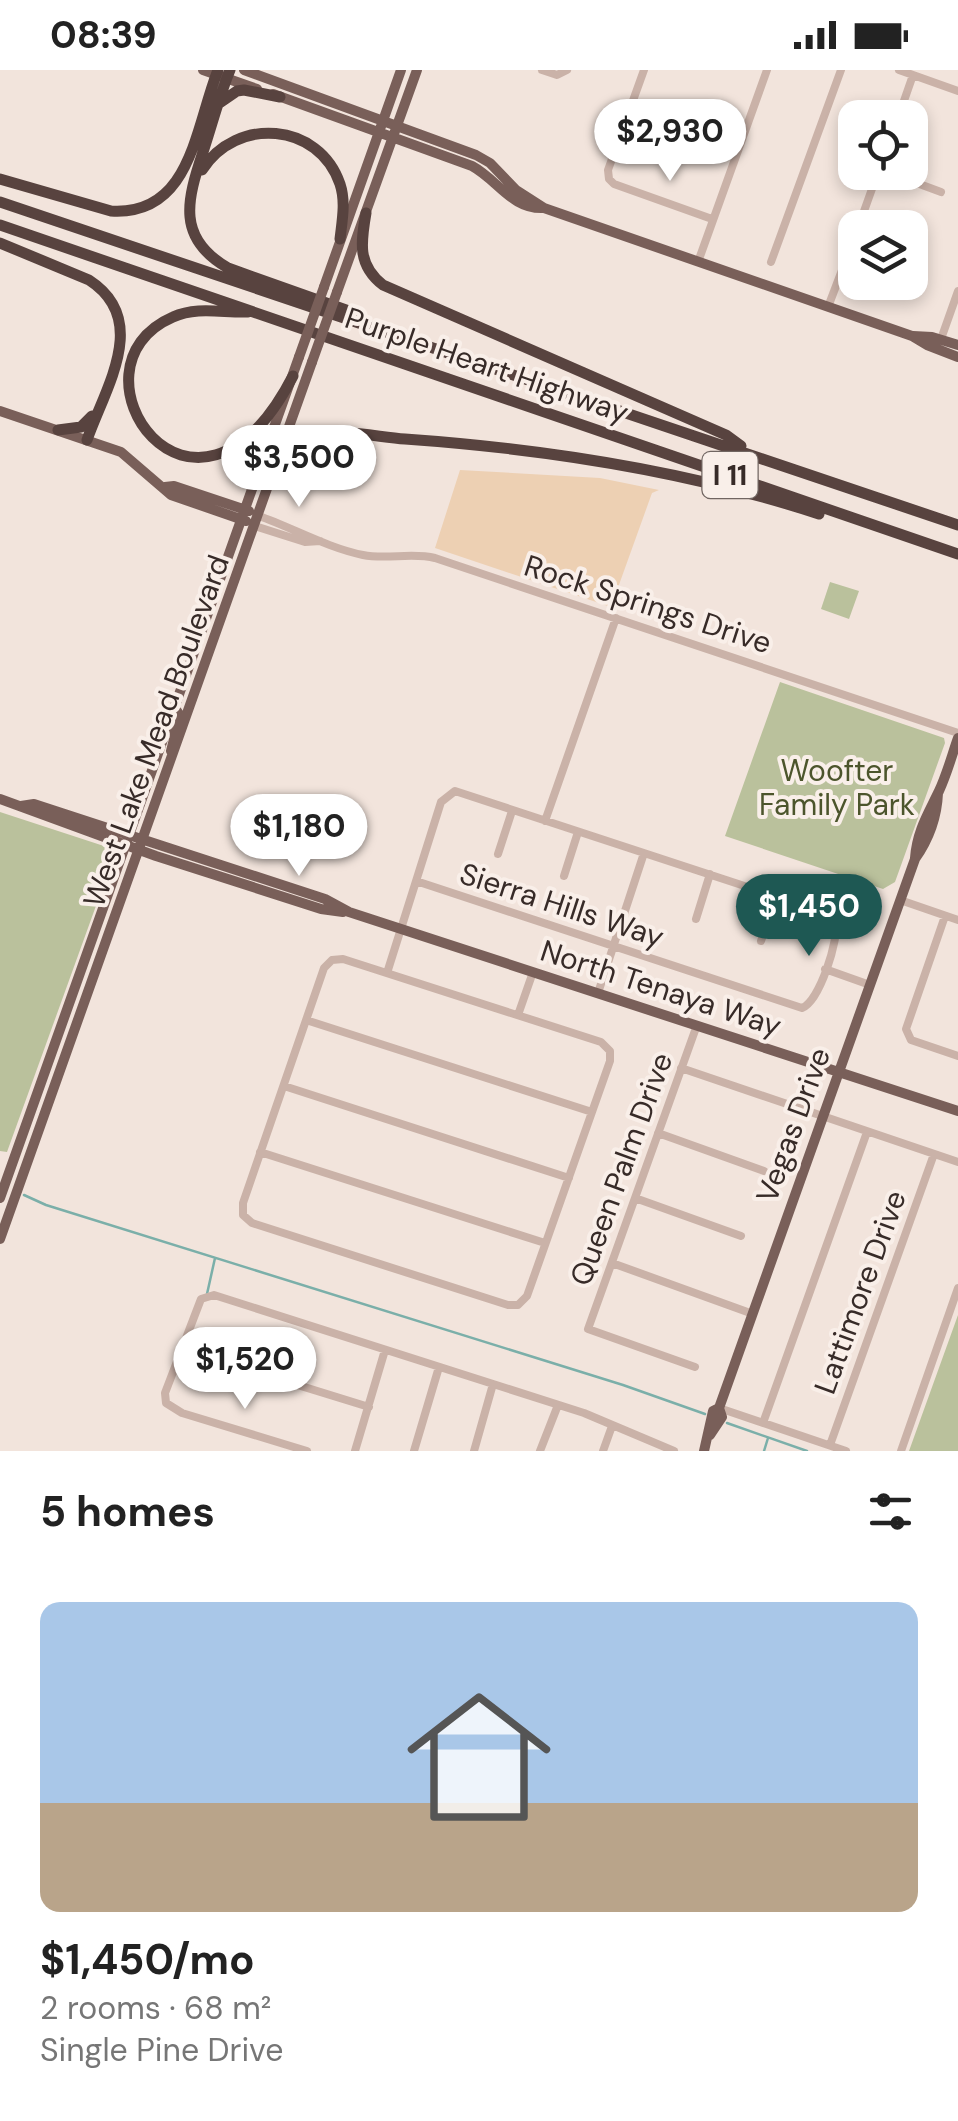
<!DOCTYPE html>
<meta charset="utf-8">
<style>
body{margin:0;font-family:"DM Sans",sans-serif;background:#f2f2f2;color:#222;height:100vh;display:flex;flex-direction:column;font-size:38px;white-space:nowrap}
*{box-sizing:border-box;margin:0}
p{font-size:32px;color:#767676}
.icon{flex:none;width:55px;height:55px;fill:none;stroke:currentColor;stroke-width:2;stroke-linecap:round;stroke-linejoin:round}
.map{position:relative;height:1381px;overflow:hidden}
.side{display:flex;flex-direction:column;background:#fff;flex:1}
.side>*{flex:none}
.fabs{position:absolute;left:838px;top:30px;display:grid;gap:20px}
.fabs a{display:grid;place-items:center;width:90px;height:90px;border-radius:20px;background:#fff;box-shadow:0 5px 15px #0003;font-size:50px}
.price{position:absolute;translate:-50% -85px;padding:0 22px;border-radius:35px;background:#fff;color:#222;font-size:32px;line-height:65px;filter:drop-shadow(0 2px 5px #0008)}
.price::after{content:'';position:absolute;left:50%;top:60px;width:30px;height:22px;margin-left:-15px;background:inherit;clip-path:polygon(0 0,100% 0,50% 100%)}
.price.on{background:#1e5853;color:#fff}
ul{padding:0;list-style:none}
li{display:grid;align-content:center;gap:20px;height:530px;padding:0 40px}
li+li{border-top:2px solid #e0e0e0}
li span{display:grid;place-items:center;height:310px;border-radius:20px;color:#555}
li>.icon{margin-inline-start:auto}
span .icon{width:180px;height:180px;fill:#fffc;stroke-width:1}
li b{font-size:42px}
h2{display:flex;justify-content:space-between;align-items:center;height:120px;padding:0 40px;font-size:42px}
.status{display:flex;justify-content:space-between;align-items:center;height:70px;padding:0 50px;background:#fff;direction:ltr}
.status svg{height:28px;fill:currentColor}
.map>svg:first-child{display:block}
.green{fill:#bac19c}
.sand{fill:#edd0b3}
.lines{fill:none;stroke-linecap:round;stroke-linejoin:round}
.stream{stroke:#7bafa9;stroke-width:2.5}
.minor{stroke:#cab2a8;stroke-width:8}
.major{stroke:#795f59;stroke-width:10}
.highway{stroke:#58433f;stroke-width:11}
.major-bridge{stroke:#795f59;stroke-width:10}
.labels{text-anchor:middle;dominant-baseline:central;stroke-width:8;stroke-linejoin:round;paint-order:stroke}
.shield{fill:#f9efe9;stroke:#716662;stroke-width:2.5}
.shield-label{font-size:28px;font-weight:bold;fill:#372b28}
.street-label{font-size:30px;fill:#372b28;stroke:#f9efe9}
.park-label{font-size:30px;fill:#4c552c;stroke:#f9efe9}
</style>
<div class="status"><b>08:39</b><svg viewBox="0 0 49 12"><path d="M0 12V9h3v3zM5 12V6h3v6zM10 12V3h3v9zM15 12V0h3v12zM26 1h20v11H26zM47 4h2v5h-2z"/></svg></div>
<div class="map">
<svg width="958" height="1381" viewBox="0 0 958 1381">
<rect width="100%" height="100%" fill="#f2e4dc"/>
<path class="green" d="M830,512L859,521L849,549L821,539Z
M780,612L944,668L945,673L895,812L883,819L725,766Z
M0,742L110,778L114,786L7,1082L0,1081Z
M958,1245V1381H909Z"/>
<path class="sand" d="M460,400L600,408L659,420L652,423L611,537L435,478Z"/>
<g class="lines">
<path class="stream" d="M24,1125L46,1135L623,1315L705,1344
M207,1224L215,1188
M727,1353L807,1381
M764,1381L768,1368"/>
<path class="minor" d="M542,0L557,5L567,0
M644,0L608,100L609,109L614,114L712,149
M899,0L958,21
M629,41L692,63
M898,48L913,5
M887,102L941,122
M858,158L878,102
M698,192L767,0
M771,192L841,0
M910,203L912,204
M828,237L855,166
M941,269L958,221
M259,446C293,458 328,478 363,485C387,490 411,482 435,488L958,663
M255,456L305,472L320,471
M545,751L616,548
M498,784L512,741
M564,806L578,762
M900,830L958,850
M945,846L906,959L911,970L958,986
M696,849L710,804
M761,871L776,826
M343,889L601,972L610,981V991L527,1226L518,1235H508L252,1153L243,1145V1133L324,898L332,890Z
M825,899L870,915
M387,903L441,732L455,721L827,843L836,851C839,869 820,931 802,938L416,811
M598,923L644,783
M518,945L533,902
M306,950L592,1042
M681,998L958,1092
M284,1016L569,1108
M658,1063L764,1101
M260,1082L545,1173
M635,1128L741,1166
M612,1193L753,1244
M181,1279L369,1337
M695,1297L588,1259L697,955
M719,1338L846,1381
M763,1353L867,1062
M830,1375L934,1084
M307,1381L182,1343L166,1333L165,1323L201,1229L214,1225L584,1343L674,1381
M355,1381L385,1280
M414,1381L439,1297
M474,1381L493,1314
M540,1381L558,1335
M603,1381L612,1356
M901,1381L958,1218"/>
<path class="major" d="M203,0L257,19
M244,0L476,85L490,93L516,120L544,138
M273,24L472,96C498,110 512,140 544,138L912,266L927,275L958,287
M324,217L401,0
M337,222L417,0
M913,266L932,267L958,275
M0,341L121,382L171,425L246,451
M165,417L174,416L249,441
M171,681L180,646L177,641
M0,729L156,786L321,839L343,842
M21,736L34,734L325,829L349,842L958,1041
M915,788C917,761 928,744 939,721C947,704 952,685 958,668
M0,1128L299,287
M0,1169L312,292
M710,1365L722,1347L719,1338
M704,1381L713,1341L719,1338L915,789C929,769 937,748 938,723"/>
<path class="highway" d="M230,0C219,27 212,55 203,82C187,130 176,168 228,198L346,240L362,251
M218,34L237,21L244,20L280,27
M202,100C236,46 319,52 340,114C346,132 342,151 340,169
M0,109L111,141C191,146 195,58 218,0
M0,132L958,455
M366,143C361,172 357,195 383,215L726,365L741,376
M0,155L958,484
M0,173L89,210C151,250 105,318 87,370
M248,242C223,243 197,236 173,247C57,297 194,498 293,306
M58,360L81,357L92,346
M271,409C282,392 292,372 313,366C341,358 376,367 405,369C546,379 685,400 819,444"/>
<path class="major-bridge" d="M299,287L324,217
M312,292L337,222"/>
</g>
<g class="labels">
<rect class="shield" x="702.5" y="382" width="55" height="46" rx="8"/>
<g class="shield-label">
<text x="730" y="405">I 11</text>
</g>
<g class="street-label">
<text transform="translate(487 295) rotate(19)">Purple Heart Highway</text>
<text transform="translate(648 534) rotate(18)">Rock Springs Drive</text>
<text transform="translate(156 661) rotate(-70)">West Lake Mead Boulevard</text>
<text transform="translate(562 835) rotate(18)">Sierra Hills Way</text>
<text transform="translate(661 918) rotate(18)">North Tenaya Way</text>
<text transform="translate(793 1055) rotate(-70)">Vegas Drive</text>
<text transform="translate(621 1099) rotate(-70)">Queen Palm Drive</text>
<text transform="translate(860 1222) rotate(-70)">Lattimore Drive</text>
</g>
<g class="park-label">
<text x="837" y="700">Woofter<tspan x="837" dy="34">Family Park</tspan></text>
</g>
</g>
</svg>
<div class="fabs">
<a><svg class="icon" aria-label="locate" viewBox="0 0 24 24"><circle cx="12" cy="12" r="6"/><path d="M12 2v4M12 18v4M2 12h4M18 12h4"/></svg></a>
<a><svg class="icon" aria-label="layers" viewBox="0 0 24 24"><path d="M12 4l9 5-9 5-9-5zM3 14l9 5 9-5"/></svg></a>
</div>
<b class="price" style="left:670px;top:114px">$2,930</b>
<b class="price" style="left:299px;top:440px">$3,500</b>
<b class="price" style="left:299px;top:809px">$1,180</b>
<b class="price on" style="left:809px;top:889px">$1,450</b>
<b class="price" style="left:245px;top:1342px">$1,520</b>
</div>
<section class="side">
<h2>5 homes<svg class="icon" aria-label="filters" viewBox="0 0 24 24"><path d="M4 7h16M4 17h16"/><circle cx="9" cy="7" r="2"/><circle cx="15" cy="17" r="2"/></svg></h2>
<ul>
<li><span style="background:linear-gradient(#a9c7e8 65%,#b9a48a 0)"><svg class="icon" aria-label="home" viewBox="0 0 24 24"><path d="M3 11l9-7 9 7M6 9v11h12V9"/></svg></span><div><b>$1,450/mo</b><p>2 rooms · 68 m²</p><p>Single Pine Drive</p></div></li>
</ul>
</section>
